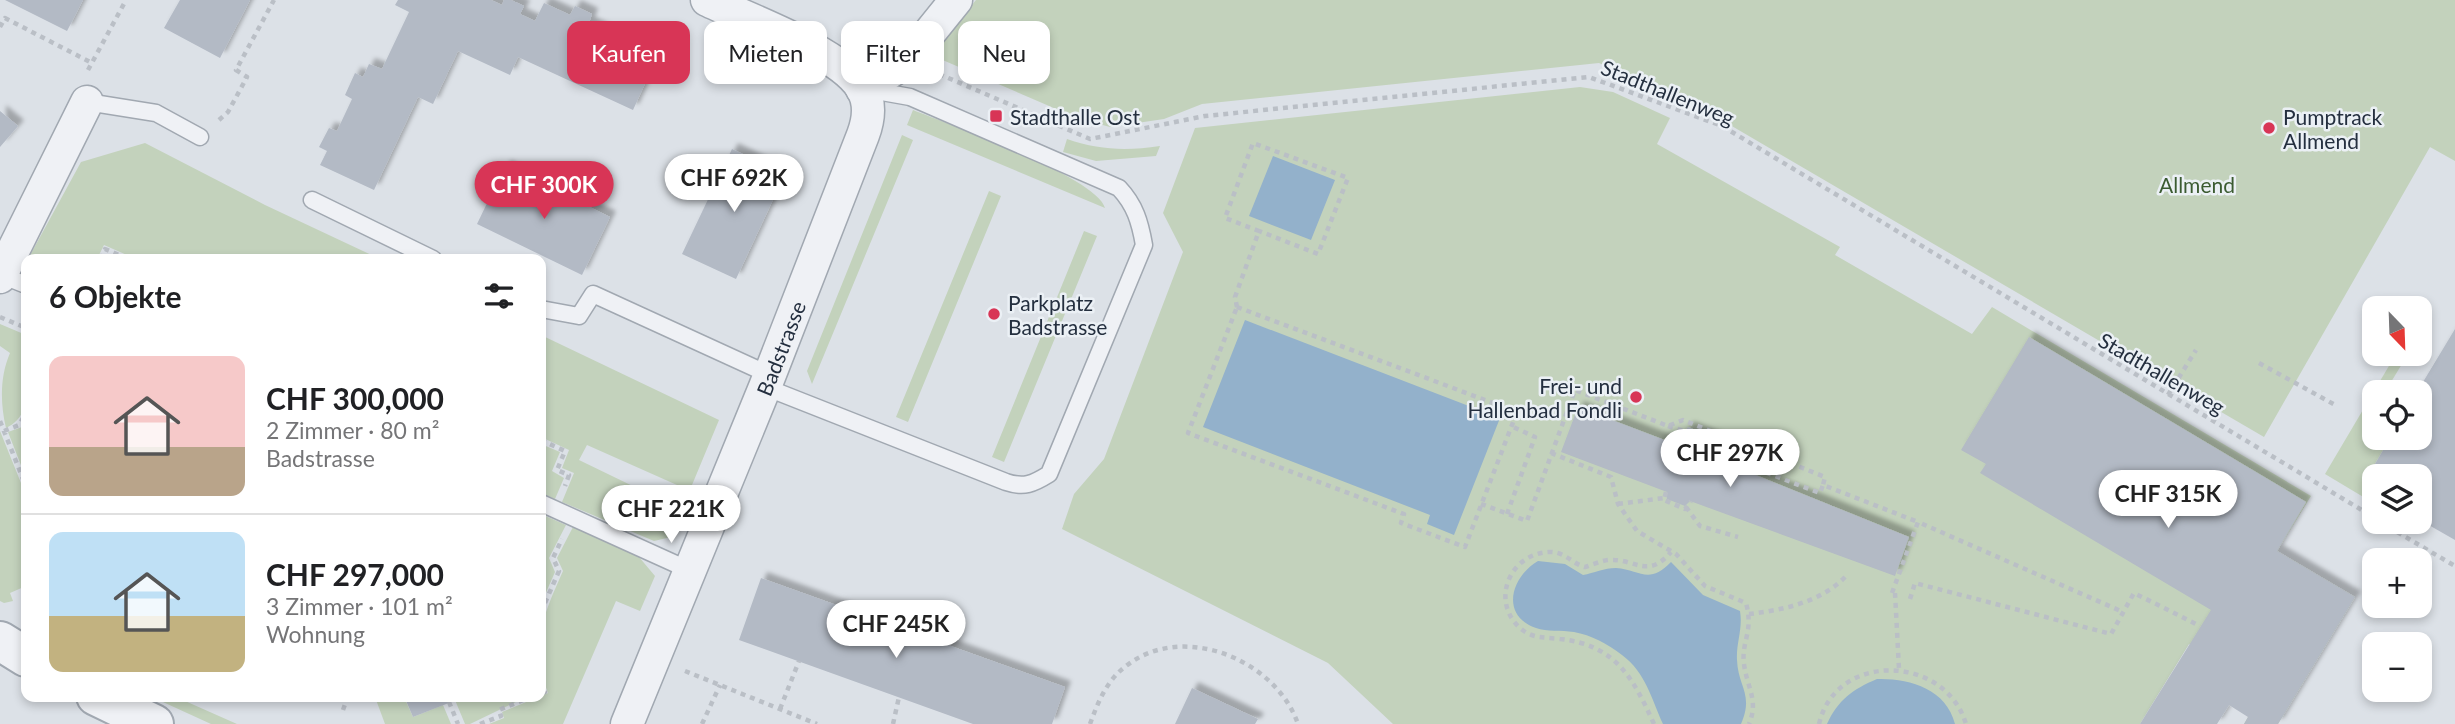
<!DOCTYPE html>
<html lang="de">
<meta charset="utf-8">
<style>
body{margin:0;font-family:Lato,sans-serif;background:#f2f2f2;color:#202124;height:100vh;display:flex;flex-direction:column;font-size:26px;white-space:nowrap}
*{box-sizing:border-box;margin:0}
p{font-size:23px;color:#757577}
.icon{flex:none;width:38px;height:38px;fill:none;stroke:currentColor;stroke-width:2;stroke-linecap:round;stroke-linejoin:round}
.map{position:relative;flex:1;overflow:hidden}
.details{position:absolute;left:21px;top:254px;width:525px;height:448px;display:flex;flex-direction:column;background:#fff;border-radius:14px;box-shadow:0 4px 10px #0003}
.details>*{flex:none}
.hud{position:absolute;left:567px;top:21px;width:665px;height:63px;display:flex;gap:14px}
.needle{width:46px;rotate:157deg}
.controls{position:absolute;left:2362px;top:296px;display:grid;gap:14px}
.controls a{display:grid;place-items:center;width:70px;height:70px;border-radius:14px;background:#fff;box-shadow:0 4px 10px #0003;font-size:35px}
.price{position:absolute;translate:-50% -60px;padding:0 16px;border-radius:24px;background:#fff;color:#222;font-size:23px;line-height:46px;filter:drop-shadow(0 2px 4px #0008)}
.price::after{content:'';position:absolute;left:50%;top:42px;width:21px;height:16px;margin-left:-10px;background:inherit;clip-path:polygon(0 0,100% 0,50% 100%)}
.price.active{background:#d83556;color:#fff}
ul{padding:0;list-style:none}
li{display:flex;align-items:center;gap:21px;height:175px;padding:0 28px}
li+li{border-top:2px solid #e0e0e0}
li span{display:grid;place-items:center;flex:none;width:196px;height:140px;border-radius:14px;color:#555}
li>.icon{margin-inline-start:auto}
span .icon{width:84px;height:84px;fill:#fffc;stroke-width:1}
li b{font-size:30px}
h2{display:flex;justify-content:space-between;align-items:center;height:84px;padding:0 28px;font-size:30px}
.pill{padding:0 24px;border-radius:14px;background:#fff;box-shadow:0 4px 10px #0003;font-size:24px;line-height:63px}
.pill.active{background:#d83556;color:#fff}
.map>svg:first-child{display:block}
.green{fill:#c3d2bc}
.water{fill:#93b1cb}
.building{fill:#b3bac5;filter:url(#shadow)}
.lines{fill:none;stroke-linecap:round;stroke-linejoin:round}
.service-casing{stroke:#a1a8b1;stroke-width:19}
.minor-casing{stroke:#a1a8b1;stroke-width:35}
.tertiary-casing{stroke:#a1a8b1;stroke-width:42}
.path{stroke:#babfc6;stroke-width:4.5;stroke-dasharray:5 5;stroke-linecap:butt}
.service{stroke:#eff1f5;stroke-width:16}
.minor{stroke:#eff1f5;stroke-width:32}
.tertiary{stroke:#eff1f5;stroke-width:38}
.poi-dot{fill:#d83556;stroke:#ebf0f5;stroke-width:2.5}
.labels{text-anchor:middle;dominant-baseline:central;stroke-width:5;stroke-linejoin:round;paint-order:stroke}
.street-label{font-size:21px;fill:#242f3f;stroke:#ebf0f5}
.poi-label{font-size:21px;fill:#242f3f;stroke:#ebf0f5;text-anchor:start}
.park-label{font-size:21px;fill:#3b5b31;stroke:#ebf0f5}
</style>
<div class="map">
<svg width="2455" height="724" viewBox="0 0 2455 724">
<defs>
<filter id="shadow"><feDropShadow dx="6" dy="-6" stdDeviation="2" flood-color="#0004"/></filter>
</defs>
<rect width="100%" height="100%" fill="#dce1e7"/>
<path class="green" d="M976,0H2455V161L2430,147L2264,437L1713,115L1599,63L1202,104L1164,119L1110,127L1077,118L931,55Z
M1580,87L1613,92L1670,118L1657,144L1840,247L1835,255L1972,334L1992,307L2311,496L2277,551L2355,597L2278,724H2244L2248,717L2245,677L2189,644L2140,724H1393L1328,663L1062,529L1074,494L1104,459L1183,252L1163,213L1195,128Z
M913,110C948,124 1097,177 1105,208L907,125Z
M902,135L913,140L812,384L807,371Z
M1067,139C1099,150 1126,151 1160,146L1156,156L1096,161L1063,152Z
M145,143L265,205L380,259H136L104,245L97,259H28L81,162Z
M989,191L1001,196L908,422L896,417Z
M1084,231L1097,236L1004,462L992,457Z
M0,324L26,335C26,365 38,414 6,428C0,403 0,376 10,353L0,346Z
M541,335L719,420L692,485L686,489L587,445L579,460L676,507L680,515L671,537L654,541L562,502L574,473L562,468L569,450L541,437Z
M2396,354H2408L2385,392H2375V409L2365,425L2375,432V438L2389,440L2365,481L2375,488V504L2325,474Z
M26,419V472L24,473L8,432L22,427Z
M0,431L21,483L26,481V586L10,593L13,601L4,603L0,601Z
M541,444L560,452L552,471L564,478L555,499L541,493Z
M541,514L566,525L549,558L555,572L541,604Z
M573,527L639,557L655,576L640,611L616,601L563,724H489L504,718L502,712L548,693C530,644 543,616 563,571L557,558Z
M152,697H176L237,724H211Z
M375,697H404L413,717L443,705L451,724H385Z
M464,697H526L470,724H465L455,700Z"/>
<path class="water" d="M1273,156L1335,180L1311,240L1249,216Z
M1245,320L1500,418L1454,535L1427,524L1430,515L1203,427Z
M1538,561L1565,564L1583,575C1594,573 1604,568 1616,568C1640,570 1649,585 1671,562L1703,595L1740,611C1743,629 1736,643 1737,660C1738,687 1754,694 1741,724H1663C1651,698 1646,673 1622,655C1608,644 1591,635 1574,632C1561,630 1547,632 1536,628C1499,615 1512,576 1538,561Z
M1877,679C1908,678 1946,688 1955,724H1827C1838,700 1853,689 1877,679Z"/>
<path class="building" d="M5,0H83L67,31Z
M180,0H250L220,58L164,28Z
M398,0H491L502,5L504,0H511L524,6L520,14L535,21L544,3L570,15L575,6L592,14L589,23L625,39L628,32L647,41L644,48L658,55L633,110L518,57L510,75L458,51L433,104L418,97L374,190L320,165L327,151L319,147L329,128L337,131L352,99L345,95L355,73L363,77L369,64L382,69L409,12L395,5Z
M0,111L18,126L0,147Z
M732,149L785,174L736,279L682,254Z
M505,166L610,217L582,275L477,224Z
M2455,329V540L2420,520V476H2375V488L2365,481L2389,440L2385,438H2420V392H2417Z
M2029,337L2306,502L2277,551L2355,597L2278,724H2244L2248,717L2229,705L2217,724H2140L2211,610L1980,473L1986,464L1961,450Z
M1578,407L1675,444L1688,427L1716,438L1714,458L1909,537L1895,576L1690,501L1685,506L1667,499V492L1561,452Z
M2375,409V432L2365,426Z
M761,578L1065,687L1052,724H973L739,640Z
M1192,688L1258,719L1255,724H1175Z
M404,696H464V697L413,717Z"/>
<g class="lines">
<defs>
<path id="service" d="M87,102L156,113L200,137
M312,200L433,259
M1,275L26,285
M541,309L579,316L593,294L770,375
M765,387L1006,482C1024,488 1033,484 1049,474L1144,245C1140,222 1135,205 1119,188L910,97L865,89
M541,503L689,570"/>
<g id="minor">
<path d="M862,89L906,62L956,0"/>
<path d="M0,277L87,102"/>
<path id="s1" d="M627,724L765,387L863,135C869,119 871,103 862,88C840,52 747,19 707,0"/>
</g>
<path id="tertiary" d="M0,641L26,657
M96,696L154,724"/>
</defs>
<use href="#service" class="service-casing"/>
<use href="#minor" class="minor-casing"/>
<use href="#tertiary" class="tertiary-casing"/>
<path class="path" d="M0,27L5,18L92,63
M88,70L126,0
M939,74L1090,139L1205,116L1589,77L1722,126L2375,518
M219,120L228,112L247,77L236,70L274,0
M101,259L105,249L128,259
M1237,307L1517,412L1465,547L1401,523L1404,514L1188,433Z
M1237,307L1235,297L1259,231L1225,218L1253,143L1348,178L1318,254L1259,231
M0,317L26,328
M2259,363L2337,406
M2168,395L2196,350
M0,421L23,479L26,477
M1668,426L1684,431
M4,431L19,425L26,413
M541,440L565,451L557,470L569,475L565,486
M1715,445L1734,451L1746,465L1820,493L1823,485L1918,522
M1716,445L1730,439L1825,477L1823,485
M1551,453L1611,477L1618,504L1637,531L1676,554L1705,586L1746,603C1754,632 1741,641 1744,664C1747,688 1759,700 1749,724
M1666,492L1664,500L1685,509L1691,501
M1481,504L1527,521L1575,390L1668,426L1683,420L1730,439
M1618,504L1664,498
M1686,507L1700,526L1738,537
M1507,514L1535,437L1511,426
M2380,522L2455,566
M1892,593L1918,522L2123,612
M1895,593L1899,669
M1910,599L1915,583L2111,634L2134,593L2200,626
M541,612L559,571L553,558L562,539
M1749,614C1783,610 1822,602 1846,576
M685,671L817,724
M541,682L545,692L541,693
M449,702L458,724
M780,709L799,661
M343,710L348,696
M480,724L501,716L499,710L533,696
M702,724L720,685
M893,724L899,697
M1090,724C1098,702 1107,680 1126,666C1183,621 1276,660 1298,724
M1654,724C1633,678 1616,645 1560,639C1545,637 1532,639 1520,628C1489,600 1511,551 1552,552C1566,553 1573,564 1585,567C1592,565 1600,561 1608,560C1636,558 1647,580 1671,552
M1819,724C1836,651 1945,654 1966,724"/>
<use href="#service" class="service"/>
<use href="#minor" class="minor"/>
<use href="#tertiary" class="tertiary"/>
</g>
<g class="poi-dot">
<rect x="989" y="109" width="14" height="14" rx="3.5"/>
<circle cx="2269" cy="128" r="7"/>
<circle cx="994" cy="314" r="7"/>
<circle cx="1636" cy="397" r="7"/>
</g>
<g class="labels">
<g class="street-label">
<text transform="translate(1668 92) rotate(22)">Stadthallenweg</text>
<text stroke="none"><textPath href="#s1" startOffset="406">Badstrasse</textPath></text>
<text transform="translate(2162 373) rotate(30)">Stadthallenweg</text>
</g>
<g class="poi-label">
<text x="1010" y="116">Stadthalle Ost</text>
<text x="2283" y="116">Pumptrack<tspan x="2283" dy="24">Allmend</tspan></text>
<text x="1008" y="302">Parkplatz<tspan x="1008" dy="24">Badstrasse</tspan></text>
<text x="1622" y="385" text-anchor="end">Frei- und<tspan x="1622" dy="24">Hallenbad Fondli</tspan></text>
</g>
<g class="park-label">
<text x="2197" y="184">Allmend</text>
</g>
</g>
</svg>
<div class="controls">
<a><svg class="needle" viewBox="-14 -14 28 28"><path d="M0-13l5 13h-10z" fill="#e53935"/><path d="M0 13l5-13h-10z" fill="#757577"/></svg></a>
<a><svg class="icon" aria-label="locate" viewBox="0 0 24 24"><circle cx="12" cy="12" r="6"/><path d="M12 2v4M12 18v4M2 12h4M18 12h4"/></svg></a>
<a><svg class="icon" aria-label="layers" viewBox="0 0 24 24"><path d="M12 4l9 5-9 5-9-5zM3 14l9 5 9-5"/></svg></a>
<a>+</a>
<a>−</a>
</div>
<b class="price" style="left:734px;top:214px">CHF 692K</b>
<b class="price active" style="left:544px;top:221px">CHF 300K</b>
<b class="price" style="left:1730px;top:489px">CHF 297K</b>
<b class="price" style="left:2168px;top:530px">CHF 315K</b>
<b class="price" style="left:671px;top:545px">CHF 221K</b>
<b class="price" style="left:896px;top:660px">CHF 245K</b>
<div class="hud">
<a class="pill active">Kaufen</a>
<a class="pill">Mieten</a>
<a class="pill">Filter</a>
<a class="pill">Neu</a>
</div>
<section class="details">
<h2>6 Objekte<svg class="icon" aria-label="filters" viewBox="0 0 24 24"><path d="M4 7h16M4 17h16"/><circle cx="9" cy="7" r="2"/><circle cx="15" cy="17" r="2"/></svg></h2>
<ul>
<li><span style="background:linear-gradient(#f6c9c9 65%,#b9a48a 0)"><svg class="icon" aria-label="home" viewBox="0 0 24 24"><path d="M3 11l9-7 9 7M6 9v11h12V9"/></svg></span><div><b>CHF 300,000</b><p>2 Zimmer · 80 m²</p><p>Badstrasse</p></div></li>
<li><span style="background:linear-gradient(#bfe0f5 60%,#c2b280 0)"><svg class="icon" aria-label="home" viewBox="0 0 24 24"><path d="M3 11l9-7 9 7M6 9v11h12V9"/></svg></span><div><b>CHF 297,000</b><p>3 Zimmer · 101 m²</p><p>Wohnung</p></div></li>
</ul>
</section>
</div>
